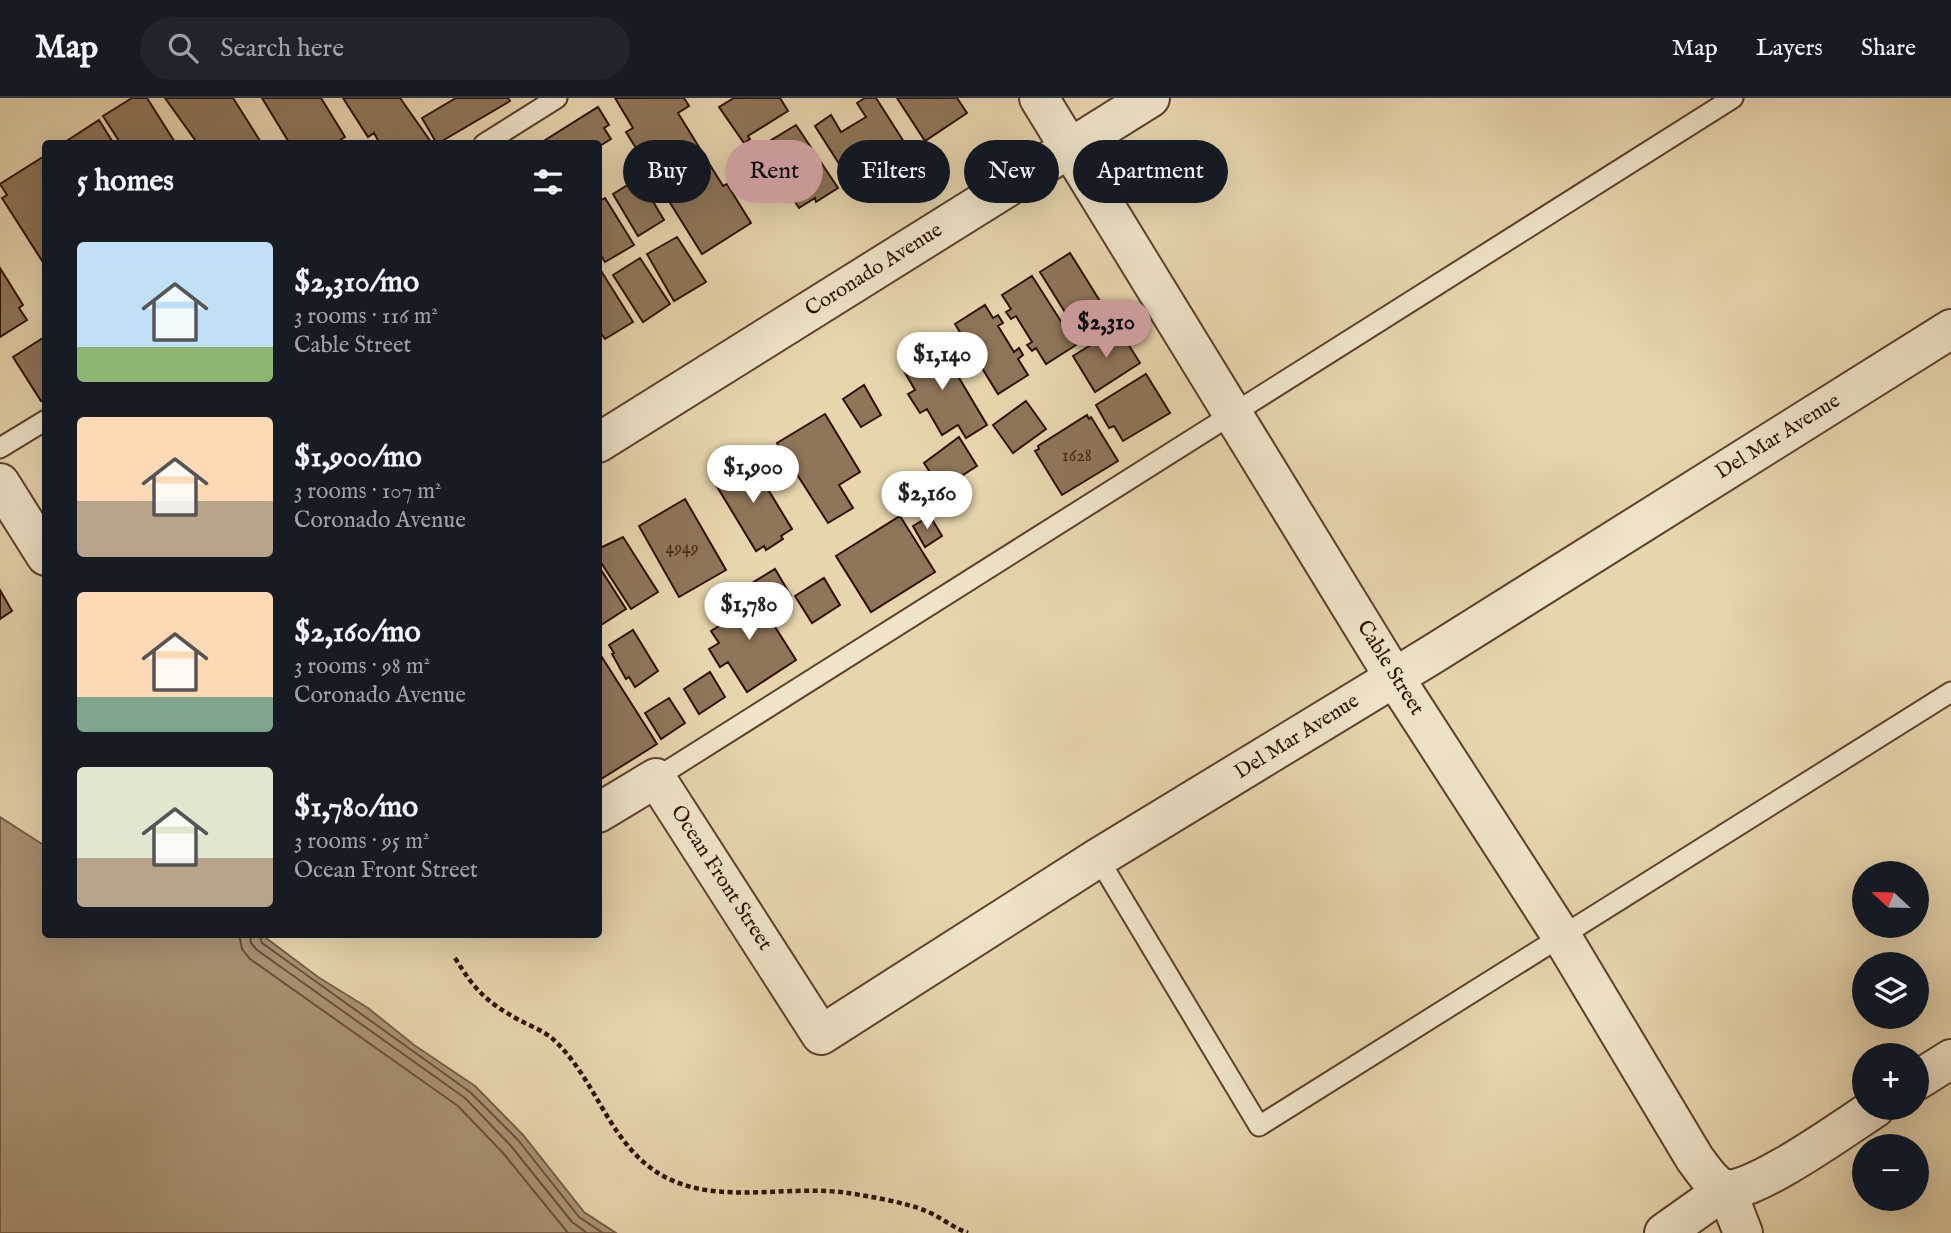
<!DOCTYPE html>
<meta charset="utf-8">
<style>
body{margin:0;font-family:"IM FELL English",serif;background:#20242c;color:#f1f3f6;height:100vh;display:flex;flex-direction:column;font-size:26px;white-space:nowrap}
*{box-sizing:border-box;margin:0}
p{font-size:23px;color:#9ea1a6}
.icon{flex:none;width:38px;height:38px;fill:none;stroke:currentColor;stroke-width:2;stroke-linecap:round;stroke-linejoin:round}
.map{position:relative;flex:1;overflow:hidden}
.drawer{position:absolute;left:42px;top:42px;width:560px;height:798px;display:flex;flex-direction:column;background:#171b24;border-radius:7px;box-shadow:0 7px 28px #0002}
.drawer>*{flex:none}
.guide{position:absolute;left:623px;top:42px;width:665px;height:63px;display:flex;gap:14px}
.needle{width:46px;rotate:292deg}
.fabs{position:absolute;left:1852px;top:763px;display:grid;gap:14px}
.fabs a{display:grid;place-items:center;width:77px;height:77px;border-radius:50%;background:#171b24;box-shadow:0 7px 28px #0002;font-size:35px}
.price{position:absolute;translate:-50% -60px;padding:0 16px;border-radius:24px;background:#fff;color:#222;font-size:23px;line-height:46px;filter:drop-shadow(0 2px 4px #0008)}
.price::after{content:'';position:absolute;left:50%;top:42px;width:21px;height:16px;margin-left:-10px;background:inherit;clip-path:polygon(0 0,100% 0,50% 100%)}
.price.active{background:#c59692;color:#111}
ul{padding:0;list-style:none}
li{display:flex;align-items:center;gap:21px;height:175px;padding:0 35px}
li span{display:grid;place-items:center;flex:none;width:196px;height:140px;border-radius:7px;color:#555}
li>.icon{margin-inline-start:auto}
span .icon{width:84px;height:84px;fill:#fffc;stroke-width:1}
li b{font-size:30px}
h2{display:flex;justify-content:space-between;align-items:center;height:84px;padding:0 35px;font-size:30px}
.pill{padding:0 24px;border-radius:32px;background:#171b24;box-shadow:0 7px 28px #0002;font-size:24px;line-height:63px}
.pill.active{background:#c59692;color:#111}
header{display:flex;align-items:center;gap:42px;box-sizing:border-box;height:98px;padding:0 35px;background:#171b24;border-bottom:2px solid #363941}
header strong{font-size:33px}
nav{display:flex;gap:38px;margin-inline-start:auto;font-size:24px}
.search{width:490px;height:63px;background:#20242c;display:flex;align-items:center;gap:18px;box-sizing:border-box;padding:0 24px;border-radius:38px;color:#9ea1a6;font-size:26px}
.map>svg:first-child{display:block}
.water{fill:#a89272;stroke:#785e44;stroke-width:2}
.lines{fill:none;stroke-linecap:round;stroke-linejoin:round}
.shore{stroke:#6c5139;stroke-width:2}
.building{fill:#8f7659;stroke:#2f1000;stroke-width:2}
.service-casing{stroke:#5d412b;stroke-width:23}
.minor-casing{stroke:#5d412b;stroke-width:42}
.tertiary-casing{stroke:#5d412b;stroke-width:42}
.path{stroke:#2f1000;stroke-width:4.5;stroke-dasharray:5 3.5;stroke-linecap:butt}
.service{stroke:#efe4c9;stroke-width:19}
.minor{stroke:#efe4c9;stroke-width:38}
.tertiary{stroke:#efe4c9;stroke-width:38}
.labels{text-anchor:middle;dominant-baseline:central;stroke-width:5;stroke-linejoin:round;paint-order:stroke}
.number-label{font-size:18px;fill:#472a16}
.street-label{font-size:21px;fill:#2f1000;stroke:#efe4c9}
</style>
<header>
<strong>Map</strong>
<div class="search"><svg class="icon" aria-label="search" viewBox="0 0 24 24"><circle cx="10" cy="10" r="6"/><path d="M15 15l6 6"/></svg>Search here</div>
<nav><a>Map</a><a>Layers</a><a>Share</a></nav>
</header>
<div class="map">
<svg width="1951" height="1135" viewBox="0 0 1951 1135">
<rect width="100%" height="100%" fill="#e7d5ac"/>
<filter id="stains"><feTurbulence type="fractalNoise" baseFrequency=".00286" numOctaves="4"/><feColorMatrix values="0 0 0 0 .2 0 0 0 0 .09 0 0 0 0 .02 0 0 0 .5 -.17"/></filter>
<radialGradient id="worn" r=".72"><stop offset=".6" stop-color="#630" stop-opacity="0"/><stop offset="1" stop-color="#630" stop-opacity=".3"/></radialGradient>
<path class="water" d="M0,719L45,748L46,836L262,837L318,879L368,910L414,947L475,988L523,1037L584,1114L616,1135H0Z"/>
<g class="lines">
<path class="shore" d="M239,836L242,851L250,861L458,1008L503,1055L568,1135
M250,836L251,845L257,852L465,1000L511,1048L572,1124L587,1135
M259,836L262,845L470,994L518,1042L579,1119L603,1135"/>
</g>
<path class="building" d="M132,0H147L176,46H121L103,18Z
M165,0H233L262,46H198Z
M262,0H321L345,39L334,46H290Z
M343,0H400L431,44L380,46L374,35L368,39Z
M456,0H508L510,3L437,46L422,20Z
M615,0H684L689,8L678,15L723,88L727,86L751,125L702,156L626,34L633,30Z
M734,0H780L788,13L748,38L750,41L744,45L719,9Z
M865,0H876L904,44L876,62L880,68L852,86L815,28L831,17L841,34L866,19L857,5Z
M897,0H957L967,15L925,43Z
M598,9L609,27L604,30L611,41L598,49V46H539Z
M99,22L114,46H62Z
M796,27L838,90L816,104L815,100L799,110L760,49Z
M46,57V169L2,100L7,97L0,86Z
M639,80L664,122L638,138L613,96Z
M605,100L634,147L605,164L598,153V104Z
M677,139L706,184L674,203L647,156Z
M1070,155L1113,224L1083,243L1040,174Z
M640,160L670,206L643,224L613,177Z
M598,168L633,224L605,241L598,231Z
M0,170L23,207L19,210L27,222L0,239Z
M1032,178L1076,247L1046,266L1036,250L1032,253L1027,247L1032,244L1016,218L1011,221L1006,214L1011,211L1002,197Z
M985,207L993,220L998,217L1003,225L998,228L1014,254L1019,250L1023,257L1018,261L1028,277L998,296L955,226Z
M1118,230L1140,265L1095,294L1073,258Z
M46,238V301L41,303L13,259Z
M937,243L987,327L966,340L958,327L942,337L927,311L920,315L908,296L915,292L900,266Z
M1146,276L1170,315L1123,343L1114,328L1109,330L1096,307Z
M864,287L881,317L861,329L843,301Z
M1026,303L1046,331L1013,355L993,327Z
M825,316L860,374L839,387L853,410L828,425L777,345Z
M1087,317L1089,321L1091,319L1118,363L1062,397L1035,353L1039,351L1038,348Z
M959,339L977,368L941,391L924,365Z
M749,360L792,431L781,438L783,441L766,452L764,448L756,453L713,382Z
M685,401L726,472L679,499L639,428Z
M900,418L935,474L871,514L836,458Z
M930,418L942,438L925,449L913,428Z
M623,439L658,494L631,511L598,460V451Z
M598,467L626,511L598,529Z
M775,471L791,498L770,512L752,485Z
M824,480L840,507L812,525L795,498Z
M751,491L796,562L747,594L728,564L720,569L709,551L719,545L711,533L719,528L712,516Z
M0,492L12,513L0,521Z
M633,532L658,573L635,589L629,579L626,581L612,556L614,555L609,547Z
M598,553L657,646L598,683Z
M710,574L725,599L699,616L684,591Z
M669,600L685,625L661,641L645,615Z"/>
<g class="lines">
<defs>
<path id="service" d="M484,46L557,0
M0,350L46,322
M656,680L1733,0
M1098,760L1259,1028L1951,594"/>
<path id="minor" d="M1070,50L1150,0
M598,715L656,680L821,937L1098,760L1433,556L1951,231
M1664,1135L1726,1091L1743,1135"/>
<path id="tertiary" d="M1039,0L1394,579L1562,839L1695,1061C1703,1071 1712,1087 1725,1091C1750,1098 1850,1026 1875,1010
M598,345L1070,50
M0,385L46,458
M1916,983L1951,961"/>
</defs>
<use href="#service" class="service-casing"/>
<use href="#minor" class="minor-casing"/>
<use href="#tertiary" class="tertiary-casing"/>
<path class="path" d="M455,860C475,892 485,903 519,922C531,928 546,934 555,943C593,979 607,1035 647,1067C703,1113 782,1085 848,1095C868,1098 908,1105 926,1113C941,1119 953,1130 968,1135"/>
<use href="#service" class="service"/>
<use href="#minor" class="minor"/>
<use href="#tertiary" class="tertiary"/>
</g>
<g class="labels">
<g class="number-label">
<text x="1077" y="358">1628</text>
<text x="682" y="450">4949</text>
</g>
<g class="street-label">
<text transform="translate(874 172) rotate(-32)">Coronado Avenue</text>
<text transform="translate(1778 339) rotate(-32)">Del Mar Avenue</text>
<text transform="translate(1390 570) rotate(58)">Cable Street</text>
<text transform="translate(1297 639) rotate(-32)">Del Mar Avenue</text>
<text transform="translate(721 780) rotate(57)">Ocean Front Street</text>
</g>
</g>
<rect width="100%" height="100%" filter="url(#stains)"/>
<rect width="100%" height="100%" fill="url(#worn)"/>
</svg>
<div class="fabs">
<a><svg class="needle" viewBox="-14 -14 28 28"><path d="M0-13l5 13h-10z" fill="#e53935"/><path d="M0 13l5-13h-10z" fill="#9ea1a6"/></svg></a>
<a><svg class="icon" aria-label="layers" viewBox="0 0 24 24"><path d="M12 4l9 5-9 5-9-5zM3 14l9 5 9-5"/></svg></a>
<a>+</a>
<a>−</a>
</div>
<b class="price active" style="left:1106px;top:262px">$2,310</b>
<b class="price" style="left:942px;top:294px">$1,140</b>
<b class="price" style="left:753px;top:407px">$1,900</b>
<b class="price" style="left:927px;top:433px">$2,160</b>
<b class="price" style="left:749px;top:544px">$1,780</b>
<div class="guide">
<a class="pill">Buy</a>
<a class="pill active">Rent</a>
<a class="pill">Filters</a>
<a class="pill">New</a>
<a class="pill">Apartment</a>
</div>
<section class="drawer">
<h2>5 homes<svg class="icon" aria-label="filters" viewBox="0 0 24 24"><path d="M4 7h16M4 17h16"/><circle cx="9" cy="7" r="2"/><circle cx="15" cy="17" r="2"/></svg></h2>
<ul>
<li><span style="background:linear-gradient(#bfe0f5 75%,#8fb573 0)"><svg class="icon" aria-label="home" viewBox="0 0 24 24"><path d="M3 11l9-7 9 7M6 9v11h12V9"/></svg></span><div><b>$2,310/mo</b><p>3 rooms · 116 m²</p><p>Cable Street</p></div></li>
<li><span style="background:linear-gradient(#ffd9b3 60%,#b9a48a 0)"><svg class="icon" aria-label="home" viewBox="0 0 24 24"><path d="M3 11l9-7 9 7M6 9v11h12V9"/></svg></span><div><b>$1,900/mo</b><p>3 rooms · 107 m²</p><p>Coronado Avenue</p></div></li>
<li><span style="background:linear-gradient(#ffd9b3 75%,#7fa58c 0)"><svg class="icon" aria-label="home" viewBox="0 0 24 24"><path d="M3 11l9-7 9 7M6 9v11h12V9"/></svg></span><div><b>$2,160/mo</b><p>3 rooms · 98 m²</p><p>Coronado Avenue</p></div></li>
<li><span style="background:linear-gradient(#dfe7d0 65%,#b9a48a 0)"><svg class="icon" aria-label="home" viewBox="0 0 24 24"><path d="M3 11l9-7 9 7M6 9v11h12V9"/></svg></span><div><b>$1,780/mo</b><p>3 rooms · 95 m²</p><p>Ocean Front Street</p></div></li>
</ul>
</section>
</div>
